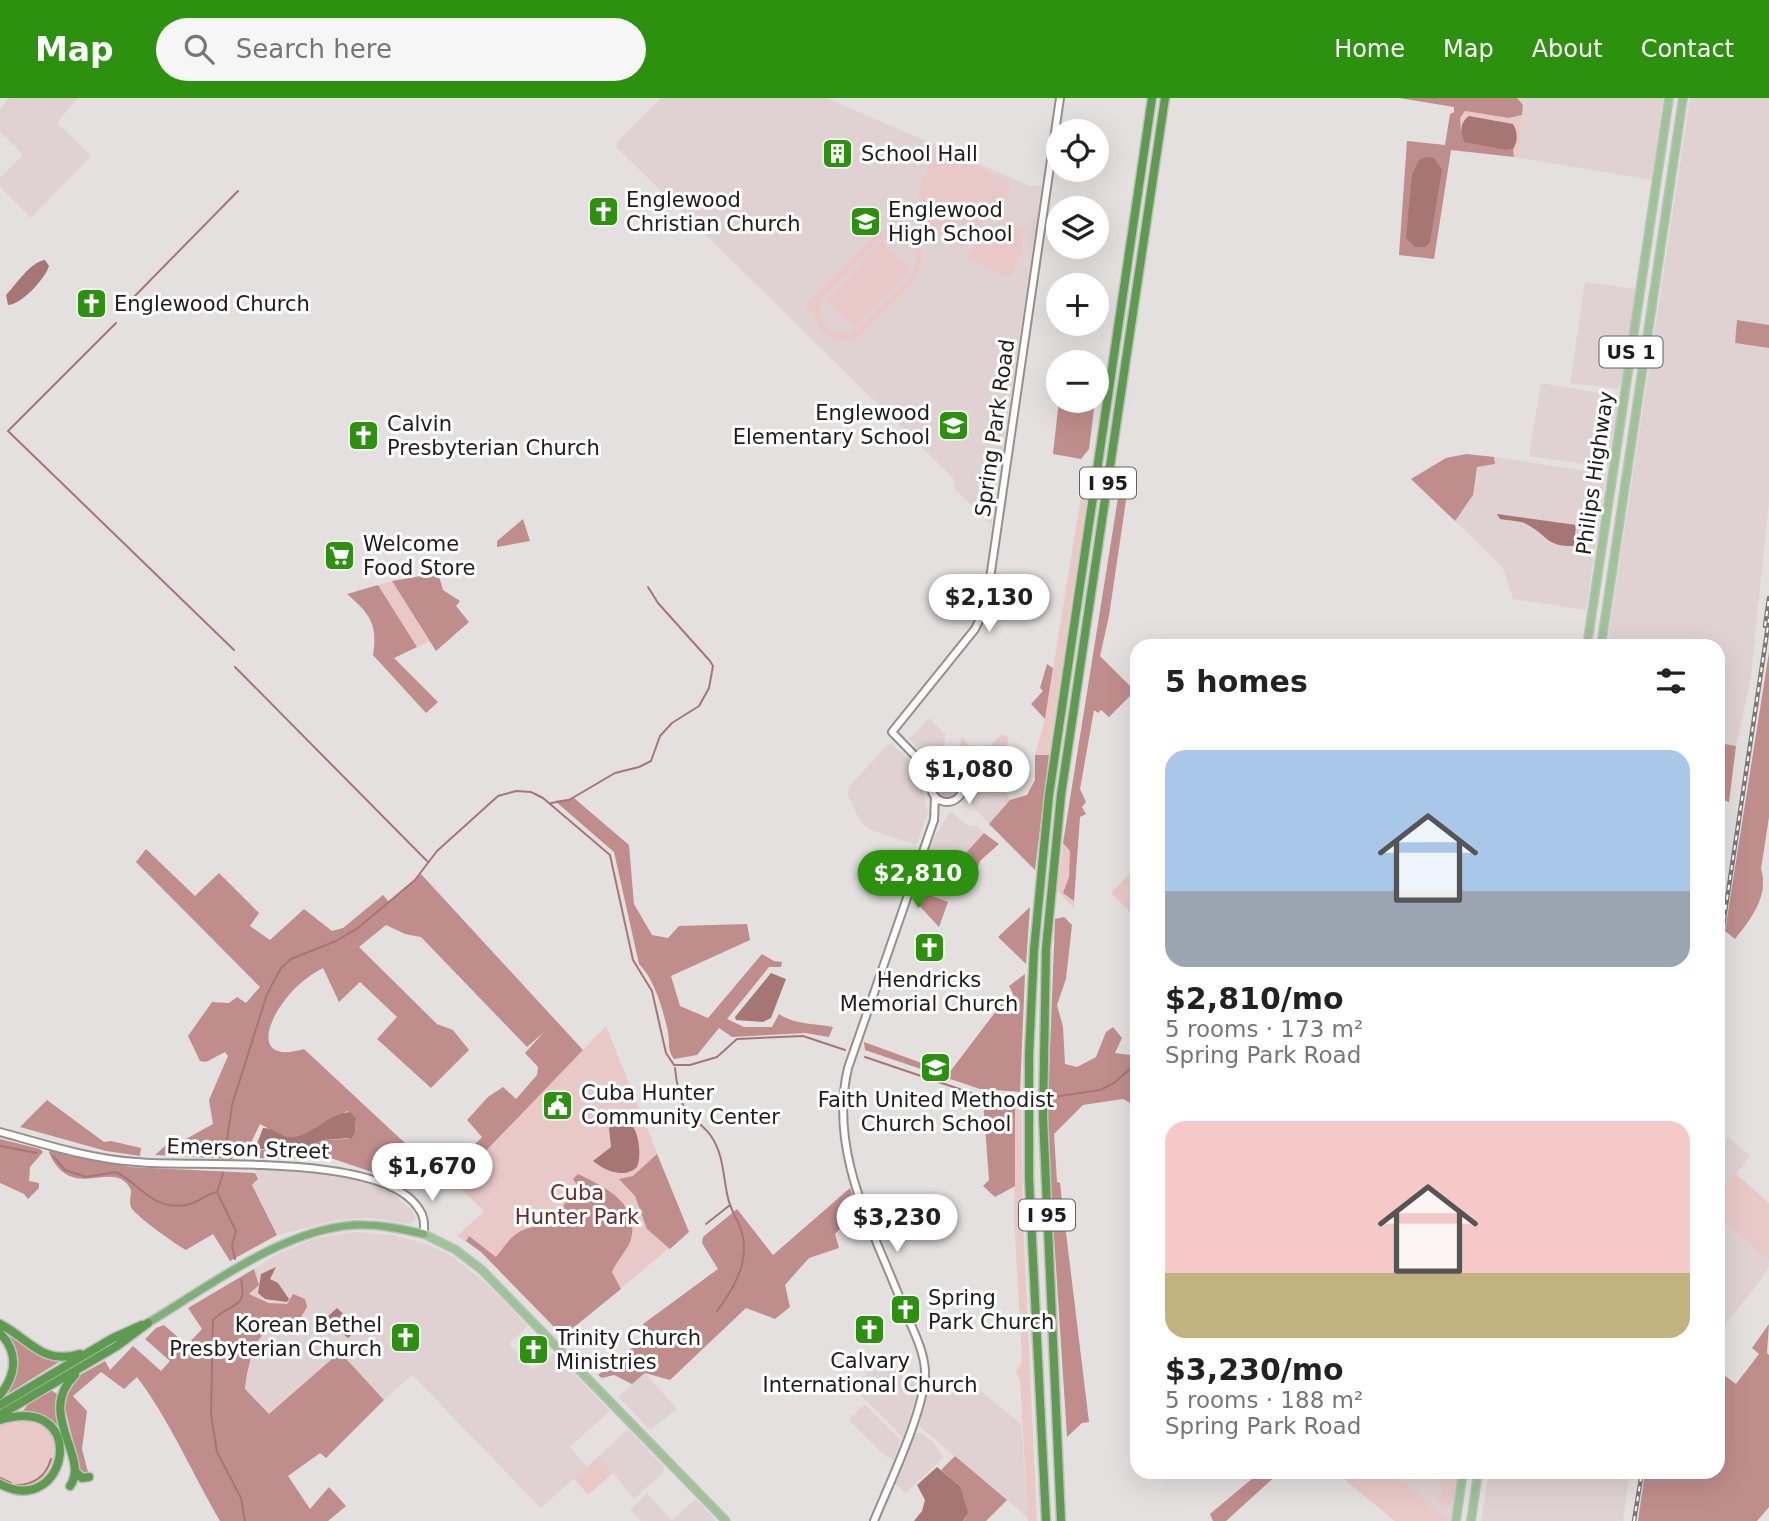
<!DOCTYPE html>
<meta charset="utf-8">
<style>
body{margin:0;font-family:"DejaVu Sans",sans-serif;background:#f6f6f6;color:#222;height:100vh;display:flex;flex-direction:column;font-size:26px;white-space:nowrap}
*{box-sizing:border-box;margin:0}
p{font-size:23px;color:#767676}
.icon{flex:none;width:38px;height:38px;fill:none;stroke:currentColor;stroke-width:2;stroke-linecap:round;stroke-linejoin:round}
.map{position:relative;flex:1;overflow:hidden}
.drawer{position:absolute;left:1130px;top:541px;width:595px;height:840px;display:flex;flex-direction:column;background:#fff;border-radius:21px;box-shadow:0 7px 28px #0002}
.drawer>*{flex:none}
.fabs{position:absolute;left:1046px;top:21px;display:grid;gap:14px}
.fabs a{display:grid;place-items:center;width:63px;height:63px;border-radius:50%;background:#fff;box-shadow:0 7px 28px #0002;font-size:35px}
.price{position:absolute;translate:-50% -60px;padding:0 16px;border-radius:24px;background:#fff;color:#222;font-size:23px;line-height:46px;filter:drop-shadow(0 2px 4px #0008)}
.price::after{content:'';position:absolute;left:50%;top:42px;width:21px;height:16px;margin-left:-10px;background:inherit;clip-path:polygon(0 0,100% 0,50% 100%)}
.price.current{background:#2d9110;color:#fff}
ul{padding:0;list-style:none}
li{display:grid;align-content:center;gap:14px;height:371px;padding:0 35px}
li span{display:grid;place-items:center;height:217px;border-radius:21px;color:#555}
li>.icon{margin-inline-start:auto}
span .icon{width:126px;height:126px;fill:#fffc;stroke-width:1}
li b{font-size:30px}
h2{display:flex;justify-content:space-between;align-items:center;height:84px;padding:0 35px;font-size:30px}
header{display:flex;align-items:center;gap:42px;box-sizing:border-box;height:98px;padding:0 35px;background:#2d9110;color:#fff}
header strong{font-size:33px}
nav{display:flex;gap:38px;margin-inline-start:auto;font-size:24px}
.search{width:490px;height:63px;background:#f6f6f6;display:flex;align-items:center;gap:18px;box-sizing:border-box;padding:0 24px;border-radius:38px;color:#767676;font-size:26px}
.map>svg:first-child{display:block}
.built{fill:#e0d2d2}
.green{fill:#e9c9c8;fill-rule:evenodd}
.forest{fill:#bf8d8c}
.water{fill:#a67675}
.lines{fill:none;stroke-linecap:round;stroke-linejoin:round}
.stream{stroke:#a67675;stroke-width:2}
.secondary-casing{stroke:#949090;stroke-width:10}
.primary-casing{stroke:#c0bfbf;stroke-width:10}
.trunk-casing{stroke:#c0bfbf;stroke-width:10}
.motorway-casing{stroke:#c0bfbf;stroke-width:11}
.secondary{stroke:#fff;stroke-width:6}
.primary{stroke:#9ec397;stroke-width:7}
.trunk{stroke:#7eaf74;stroke-width:7}
.motorway{stroke:#5e9b51;stroke-width:8}
.rail-casing{stroke:#7b7878;stroke-width:4.5}
.rail{stroke:#fff;stroke-width:2;stroke-dasharray:5;stroke-linecap:butt}
.labels{text-anchor:middle;dominant-baseline:central;stroke-width:6;stroke-linejoin:round;paint-order:stroke}
.shield{fill:#fff;stroke:#626060;stroke-width:2}
.shield-label{font-size:19px;font-weight:bold;fill:#1e1c1c}
.poi-label{font-size:21px;fill:#1e1c1c;stroke:#fff;text-anchor:start}
.street-label{font-size:21px;fill:#1e1c1c;stroke:#fff}
.park-label{font-size:21px;fill:#6a2b2e;stroke:#fff}
</style>
<header>
<strong>Map</strong>
<div class="search"><svg class="icon" aria-label="search" viewBox="0 0 24 24"><circle cx="10" cy="10" r="6"/><path d="M15 15l6 6"/></svg>Search here</div>
<nav><a>Home</a><a>Map</a><a>About</a><a>Contact</a></nav>
</header>
<div class="map">
<svg width="1769" height="1423" viewBox="0 0 1769 1423">
<rect width="100%" height="100%" fill="#e4e0df"/>
<path class="built" d="M9,0H78L57,25L91,58L31,120L0,89V80L23,57L0,34V11Z
M661,0H827L1030,88H1042L991,427L955,391L953,380L616,49L617,44Z
M1517,0H1663L1652,82L1519,60L1523,7Z
M1690,0H1769V227L1737,222L1735,245L1769,250V403L1751,579L1736,648L1719,645L1718,548H1607Z
M1585,184L1636,191L1621,287L1617,291L1570,285Z
M1541,285L1616,298L1619,302L1608,367L1605,369L1529,358Z
M1494,359L1606,376L1586,512L1513,501L1503,470L1455,423L1472,397L1477,369L1495,366Z
M929,620L946,637L944,646L932,663L909,641Z
M892,645L916,669L926,686L922,685V689L928,715L916,747L868,731L860,723L847,696L849,689L887,647Z
M976,662L997,679L1010,702L989,726L967,702L970,698V678L967,675Z
M950,714L970,729L976,727L984,735L965,756L948,804L915,792L932,743Z
M1728,1039L1750,1058L1719,1098V1051Z
M258,1071L357,1079L392,1095L413,1113L416,1122L409,1126L372,1120L338,1122L277,1137L252,1087L258,1082L255,1075Z
M1718,1121L1769,1163V1169L1757,1187L1719,1234Z
M354,1134L394,1137L426,1146L450,1157L486,1185L528,1228L509,1246L533,1272L554,1255L610,1313L570,1349L587,1369L541,1410L412,1277L384,1302L340,1254L269,1317L245,1291L246,1274L261,1238L269,1233L283,1234L298,1225L307,1209L293,1196L287,1206L281,1208L248,1196L259,1187L254,1171L274,1158L313,1141Z
M882,1254L904,1278L921,1283L903,1340L855,1292Z
M645,1275L677,1311L650,1332L618,1299Z
M928,1277L961,1287L966,1281L1021,1326L1028,1420L919,1328L928,1294Z
M864,1306L901,1342L894,1362L884,1357L848,1322Z
M628,1331L664,1369L663,1375L634,1401L599,1358Z
M915,1335H921L933,1344L944,1359L906,1395L893,1384Z
M1391,1374H1459L1452,1423H1447L1444,1418Z
M1489,1374H1630L1623,1423H1481Z
M647,1395L672,1422L696,1401L716,1423H641L630,1412Z"/>
<path class="green" d="M1465,13L1509,20L1522,17L1519,60L1514,59L1513,51L1517,46L1464,21L1461,32L1460,20Z
M937,50L1009,84L1011,93C996,114 977,130 962,150C953,148 945,142 938,136C904,108 922,83 937,50Z
M1001,124L1012,126L1024,133L1021,157L1011,177L1004,179L966,159L991,128Z
M893,131C904,132 914,136 919,146C934,173 901,196 885,212C875,222 866,236 853,241C831,248 814,231 813,210L809,214L804,209L872,140L879,134ZM893,137L904,139L914,150L917,160L913,174L857,231L843,236L829,232L819,216L820,205L826,196L876,144Z
M882,144L910,171L854,229L826,202Z
M1084,380H1090L1049,657H1035L1045,621Z
M392,483L429,543L417,549L378,487Z
M1002,636L1009,640L997,670L988,672L976,662Z
M961,639L977,655L957,670L955,666L932,663L942,650V657H960Z
M935 689a12 12 0 1 1 24 0a12 12 0 1 1-24 0Z
M1063,745L1070,753L1069,779L1063,795L1074,803V810L1057,793Z
M1137,768V811L1132,816L1111,795Z
M606,928L689,1134L563,1238L481,1154L457,1138L484,1113L455,1085Z
M1021,994L1023,1122L1037,1423H1028L1020,1283L1016,1274L1022,1264L1014,1118L1015,1005Z
M1736,1076L1769,1105V1163L1719,1121V1098Z
M14,1321C21,1321 30,1321 36,1323C69,1337 58,1383 27,1390C19,1391 8,1385 0,1383V1325Z
M599,1358L613,1375L588,1397L574,1380Z
M1335,1374H1391L1444,1418L1447,1423H1395Z
M1450,1374L1457,1375L1453,1405L1444,1408L1437,1403L1443,1393L1440,1382Z"/>
<path class="forest" d="M1399,0H1517L1523,7L1522,17L1509,20L1465,13L1460,20L1461,32L1506,52L1513,51L1514,59L1451,52L1434,161L1399,157L1407,43L1445,47L1450,16L1454,14V9Z
M1737,222L1769,227V250L1735,245Z
M1059,302L1095,303L1089,351L1081,361L1053,356Z
M1466,356L1494,359L1495,366L1477,369L1473,397L1455,423L1411,381L1446,360Z
M1130,375L1109,518L1100,558L1135,593L1109,619L1101,612L1098,615L1094,612L1080,691L1086,704L1082,709L1086,716L1080,719L1074,803L1063,795L1069,779L1070,753L1063,745L1121,381Z
M523,421L530,443L497,449V443Z
M438,475L443,492L460,503L456,508L469,524L436,553L392,483Z
M378,487L417,549L394,560L438,604L426,615L373,557C378,526 370,516 347,496Z
M1769,554V719L1761,771C1769,797 1752,820 1735,841L1725,833Z
M1047,566L1053,570L1045,621L1031,606L1043,593L1040,590Z
M1719,645L1736,648L1729,704L1719,701Z
M1035,657H1049L1035,772L989,726L1010,702L1027,697L1035,682Z
M574,700L629,747L634,806L652,837L668,840L679,828L747,826L750,842L671,878L680,908L708,920L762,856L774,863L782,864L781,869H769L727,921L744,929H772L779,916C795,927 814,925 833,929L829,939L805,935L732,939L719,930L697,957L674,961C667,952 670,945 668,934C663,912 655,882 639,866L614,754L555,703Z
M984,735L999,746L980,763L972,785L958,779L965,756Z
M146,751L195,798L219,775L259,815L250,828L270,842L304,811L332,833L343,830L383,797L389,804L421,776L583,952L455,1085L445,1077L482,1039L467,1022L488,999L503,989L516,1001L537,977L538,969L525,955L544,934L527,949L421,839L405,836L386,827L359,849L437,926L453,932L469,952L431,990L377,941L397,919L360,884L339,904L323,870C306,879 293,890 282,906C262,934 260,964 304,951L421,1060L395,1082L334,1061L258,1060L257,1052H299L307,1051L322,1042L348,1041L355,1034L356,1020L347,1013L305,1037L293,1040H286L260,1026L246,1055L233,1058L232,1061L155,1057L173,1041L184,1042L213,1026L209,1002L228,958L225,954L206,964L200,963L188,938L212,904L229,905L237,899L246,905L260,889L136,764Z
M917,792L948,804L939,829L915,803Z
M1030,809L1026,866L998,839Z
M1064,819L1072,827L1066,881L1057,907L1063,929L1065,966L1077,969L1096,959L1106,934L1113,929L1122,940L1115,955L1130,957L1138,940L1137,1004L1130,1005L1123,1001L1083,1007L1054,1036L1057,1084L1060,1085L1089,1324L1082,1325L1067,1339L1047,1030L1055,821Z
M1025,876L1020,994L980,991L865,952L864,944L949,975L1006,900L1010,902L1014,898L1009,888Z
M47,1002L104,1044L111,1043L141,1050L140,1058L106,1053L20,1029Z
M983,1002L1015,1005V1088L995,1099L983,1088L989,1082Z
M0,1041L40,1051L43,1054L30,1069L29,1083L39,1085V1090L28,1101L24,1096L0,1085Z
M50,1051L130,1069L255,1075L258,1081L252,1087L277,1137L230,1163L213,1136L186,1152C178,1148 134,1117 131,1109C129,1104 131,1097 131,1092C114,1058 73,1107 49,1055Z
M657,1056L689,1134L670,1151L647,1131L635,1098L619,1081L633,1078Z
M578,1076C603,1088 640,1105 631,1141C630,1148 616,1164 612,1174L621,1191L563,1238L481,1154L466,1143L469,1138L496,1159C513,1137 517,1130 546,1127L579,1090L573,1081Z
M850,1090L858,1112L835,1136L839,1150L809,1160L785,1187L790,1209L775,1221L746,1210L670,1282L645,1275L632,1286L614,1277L602,1280L598,1277L650,1236L643,1226L718,1171L702,1145L703,1139L737,1111L773,1157Z
M254,1171L259,1187L249,1196L269,1205L287,1206L293,1196L305,1201L307,1209C301,1220 296,1229 284,1233C278,1235 272,1232 267,1234C253,1240 246,1277 245,1291L269,1316L340,1254L384,1302L326,1360L320,1355L288,1378L310,1411L329,1389L346,1408L328,1423H220C192,1375 170,1323 137,1279L124,1291L101,1274L73,1298L87,1313L82,1351L88,1374L81,1375L63,1302L80,1277L105,1263L110,1272L133,1248L161,1273L170,1263L145,1241L156,1230L164,1227L187,1247L202,1231L188,1210Z
M1769,1226L1767,1255L1769,1257V1409L1757,1423H1638L1645,1374H1718L1719,1273L1736,1286L1759,1256L1752,1250Z
M8,1235L46,1259L59,1264L9,1295L6,1294L17,1262L6,1237Z
M51,1292L57,1296L61,1327L58,1331L44,1320L23,1313L29,1305Z
M955,1358L1007,1402L986,1423H963L966,1419L960,1388L941,1372Z
M1253,1374H1280L1226,1423H1213L1210,1416L1253,1380Z"/>
<path class="water" d="M1469,18L1513,26C1518,34 1518,44 1513,51L1506,52L1464,44C1461,34 1459,25 1469,18Z
M1427,59L1434,60L1442,72L1430,144L1425,149H1415L1406,140L1412,76L1419,62Z
M45,162L49,168C45,181 21,207 8,207L6,197C16,187 30,164 45,162Z
M1497,416L1576,427L1574,448C1547,449 1548,438 1528,427C1521,422 1508,423 1500,421Z
M771,875L786,881L771,920L763,924L736,922L735,919Z
M350,1014L356,1020L355,1034L352,1040L322,1042L307,1051L299,1052L255,1051L263,1030C275,1029 281,1041 294,1039C315,1036 329,1015 350,1014Z
M619,1019C638,1020 643,1054 637,1069C625,1081 605,1073 593,1063L611,1049L609,1030Z
M276,1169L270,1181L278,1185L289,1201L287,1204L265,1201L258,1195L261,1176Z
M337,1210L354,1226L360,1228L348,1240L325,1221Z
M937,1369L960,1388L968,1415L963,1423H914L922,1413L925,1402L917,1387Z"/>
<g class="lines">
<path class="stream" d="M125,208L238,93
M116,225L8,333L234,552
M235,569L428,764
M551,705L569,702L615,675L639,669L651,663L660,638L672,625L699,608L709,590L713,568L710,563L658,505L648,489
M865,959L977,997L1014,999
M675,970C676,981 680,1007 688,1015C695,1023 705,1029 711,1038C724,1057 723,1079 728,1100C730,1110 736,1119 740,1129C752,1160 735,1189 717,1213
M1053,999L1100,992L1114,985L1138,964
M0,1048L37,1055
M225,1056L232,1007L267,896L281,870L291,861L336,843L358,830L415,782L437,753L498,698L516,693L531,694L543,700L610,757L633,862L652,893L666,955L674,967H690L717,959L737,941L803,938L845,952
M53,1058L65,1072L86,1079L116,1074C140,1086 153,1113 186,1107C197,1106 205,1096 217,1094
M223,1075L217,1094L236,1133L232,1147L235,1161
M706,1126L730,1107
M241,1182C248,1212 230,1204 213,1222L211,1317L217,1354L241,1400L245,1423
M0,1380L11,1385
M16,1387C34,1387 46,1378 51,1361"/>
<defs>
<path id="secondary" d="M920,663L939,674
M931 688a16 16 0 1 1 32 0a16 16 0 1 1-32 0Z
M932,681L920,663L892,634L975,531L986,508L1060,0
M0,1034C44,1046 90,1061 136,1064C199,1070 384,1054 419,1111C425,1119 424,1127 424,1136
M874,1423C889,1386 926,1310 925,1273C924,1251 911,1228 903,1208C873,1131 828,1054 848,970L934,722L935,699"/>
<path id="primary" d="M1587,548L1669,0
M1601,548L1683,0
M424,1136L456,1152L482,1172L726,1423
M1456,1423L1463,1374
M1471,1423L1478,1374"/>
<path id="trunk" d="M148,1225C208,1189 283,1131 355,1127C378,1126 401,1131 424,1136"/>
<path id="motorway" d="M0,1226C31,1242 41,1267 80,1256
M0,1235C19,1255 16,1277 0,1297
M0,1307L113,1240L142,1227
M0,1317L117,1248L148,1225
M0,1322C91,1295 68,1422 0,1386
M76,1374L82,1380L89,1379
M70,1388C91,1359 35,1316 75,1277
M1046,1423L1029,1080V957L1034,852L1049,697L1152,0
M1061,1423L1043,1018L1046,851L1061,697L1165,0"/>
</defs>
<use href="#secondary" class="secondary-casing"/>
<use href="#primary" class="primary-casing"/>
<use href="#trunk" class="trunk-casing"/>
<use href="#motorway" class="motorway-casing"/>
<use href="#secondary" class="secondary"/>
<use href="#primary" class="primary"/>
<use href="#trunk" class="trunk"/>
<use href="#motorway" class="motorway"/>
<defs>
<path id="rail" d="M1765,528L1769,500
M1718,861L1769,521
M1634,1423L1642,1374"/>
</defs>
<use href="#rail" class="rail-casing"/>
<use href="#rail" class="rail"/>
</g>
<defs>
<symbol id="building-square" viewBox="-11 -11 22 22"><rect x="-9" y="-9" width="18" height="18" rx="4" fill="#2d9110" stroke="#fff"/><path d="M-4-6H4V6H1V3H-1V6H-4ZM-2.5-4.3h1.7v1.8h-1.7ZM.8-4.3h1.7v1.8H.8ZM-2.5-1h1.7V.8h-1.7ZM.8-1h1.7V.8H.8Z" fill="#fff"/></symbol>
<symbol id="church-square" viewBox="-11 -11 22 22"><rect x="-9" y="-9" width="18" height="18" rx="4" fill="#2d9110" stroke="#fff"/><path d="M-1.2-6h2.4v3.5h3.3v2.4h-3.3V6h-2.4V-.1h-3.3v-2.4h3.3Z" fill="#fff"/></symbol>
<symbol id="school-square" viewBox="-11 -11 22 22"><rect x="-9" y="-9" width="18" height="18" rx="4" fill="#2d9110" stroke="#fff"/><path d="M0-5L7-2L0 1L-7-2ZM-4 1L0 2.5L4 1V4Q0 6-4 4Z" fill="#fff"/></symbol>
<symbol id="supermarket-square" viewBox="-11 -11 22 22"><rect x="-9" y="-9" width="18" height="18" rx="4" fill="#2d9110" stroke="#fff"/><path d="M-6-5.5h2.5l.6 2H6L4.5 2H-2.5L-4.4-4H-6ZM-1.5 3.2a1.3 1.3 0 1 0 .1 0ZM3 3.2a1.3 1.3 0 1 0 .1 0Z" fill="#fff"/></symbol>
<symbol id="civic-square" viewBox="-11 -11 22 22"><rect x="-9" y="-9" width="18" height="18" rx="4" fill="#2d9110" stroke="#fff"/><path d="M-.6-6.5H3V-4.5H.6V-3L4-1V1h2V6H-6V1h2V-1L-.6-3ZM-1.2 2.5V6h2.4V2.5Z" fill="#fff"/></symbol>
</defs>
<g fill-rule="evenodd">
<use href="#building-square" x="820" y="38" width="35" height="35"/>
<use href="#church-square" x="586" y="96" width="35" height="35"/>
<use href="#school-square" x="848" y="106" width="35" height="35"/>
<use href="#church-square" x="74" y="188" width="35" height="35"/>
<use href="#school-square" x="936" y="310" width="35" height="35"/>
<use href="#church-square" x="346" y="320" width="35" height="35"/>
<use href="#supermarket-square" x="322" y="440" width="35" height="35"/>
<use href="#church-square" x="912" y="832" width="35" height="35"/>
<use href="#school-square" x="918" y="952" width="35" height="35"/>
<use href="#civic-square" x="540" y="990" width="35" height="35"/>
<use href="#church-square" x="888" y="1194" width="35" height="35"/>
<use href="#church-square" x="852" y="1214" width="35" height="35"/>
<use href="#church-square" x="388" y="1222" width="35" height="35"/>
<use href="#church-square" x="516" y="1234" width="35" height="35"/>
</g>
<g class="labels">
<g class="shield">
<rect x="1599.5" y="238.5" width="63" height="31" rx="5"/>
<rect x="1080" y="369.5" width="56" height="31" rx="5"/>
<rect x="1019" y="1101.5" width="56" height="31" rx="5"/>
</g>
<g class="shield-label">
<text x="1631" y="254">US 1</text>
<text x="1108" y="385">I 95</text>
<text x="1047" y="1117">I 95</text>
</g>
<g class="poi-label">
<text x="861" y="56">School Hall</text>
<text x="626" y="102">Englewood<tspan x="626" dy="24">Christian Church</tspan></text>
<text x="888" y="112">Englewood<tspan x="888" dy="24">High School</tspan></text>
<text x="114" y="206">Englewood Church</text>
<text x="930" y="315" text-anchor="end">Englewood<tspan x="930" dy="24">Elementary School</tspan></text>
<text x="387" y="326">Calvin<tspan x="387" dy="24">Presbyterian Church</tspan></text>
<text x="363" y="446">Welcome<tspan x="363" dy="24">Food Store</tspan></text>
<text x="929" y="882" text-anchor="middle">Hendricks<tspan x="929" dy="24">Memorial Church</tspan></text>
<text x="581" y="995">Cuba Hunter<tspan x="581" dy="24">Community Center</tspan></text>
<text x="936" y="1002" text-anchor="middle">Faith United Methodist<tspan x="936" dy="24">Church School</tspan></text>
<text x="928" y="1200">Spring<tspan x="928" dy="24">Park Church</tspan></text>
<text x="382" y="1227" text-anchor="end">Korean Bethel<tspan x="382" dy="24">Presbyterian Church</tspan></text>
<text x="556" y="1240">Trinity Church<tspan x="556" dy="24">Ministries</tspan></text>
<text x="870" y="1263" text-anchor="middle">Calvary<tspan x="870" dy="24">International Church</tspan></text>
</g>
<g class="street-label">
<text transform="translate(995 330) rotate(-82)">Spring Park Road</text>
<text transform="translate(1595 375) rotate(-82)">Philips Highway</text>
<text transform="translate(248 1051) rotate(2)">Emerson Street</text>
</g>
<g class="park-label">
<text x="577" y="1095">Cuba<tspan x="577" dy="24">Hunter Park</tspan></text>
</g>
</g>
</svg>
<div class="fabs">
<a><svg class="icon" aria-label="locate" viewBox="0 0 24 24"><circle cx="12" cy="12" r="6"/><path d="M12 2v4M12 18v4M2 12h4M18 12h4"/></svg></a>
<a><svg class="icon" aria-label="layers" viewBox="0 0 24 24"><path d="M12 4l9 5-9 5-9-5zM3 14l9 5 9-5"/></svg></a>
<a>+</a>
<a>−</a>
</div>
<b class="price" style="left:989px;top:536px">$2,130</b>
<b class="price" style="left:969px;top:708px">$1,080</b>
<b class="price current" style="left:918px;top:812px">$2,810</b>
<b class="price" style="left:432px;top:1105px">$1,670</b>
<b class="price" style="left:897px;top:1156px">$3,230</b>
<section class="drawer">
<h2>5 homes<svg class="icon" aria-label="filters" viewBox="0 0 24 24"><path d="M4 7h16M4 17h16"/><circle cx="9" cy="7" r="2"/><circle cx="15" cy="17" r="2"/></svg></h2>
<ul>
<li><span style="background:linear-gradient(#a9c7e8 65%,#9aa5b1 0)"><svg class="icon" aria-label="home" viewBox="0 0 24 24"><path d="M3 11l9-7 9 7M6 9v11h12V9"/></svg></span><div><b>$2,810/mo</b><p>5 rooms · 173 m²</p><p>Spring Park Road</p></div></li>
<li><span style="background:linear-gradient(#f6c9c9 70%,#c2b280 0)"><svg class="icon" aria-label="home" viewBox="0 0 24 24"><path d="M3 11l9-7 9 7M6 9v11h12V9"/></svg></span><div><b>$3,230/mo</b><p>5 rooms · 188 m²</p><p>Spring Park Road</p></div></li>
</ul>
</section>
</div>
